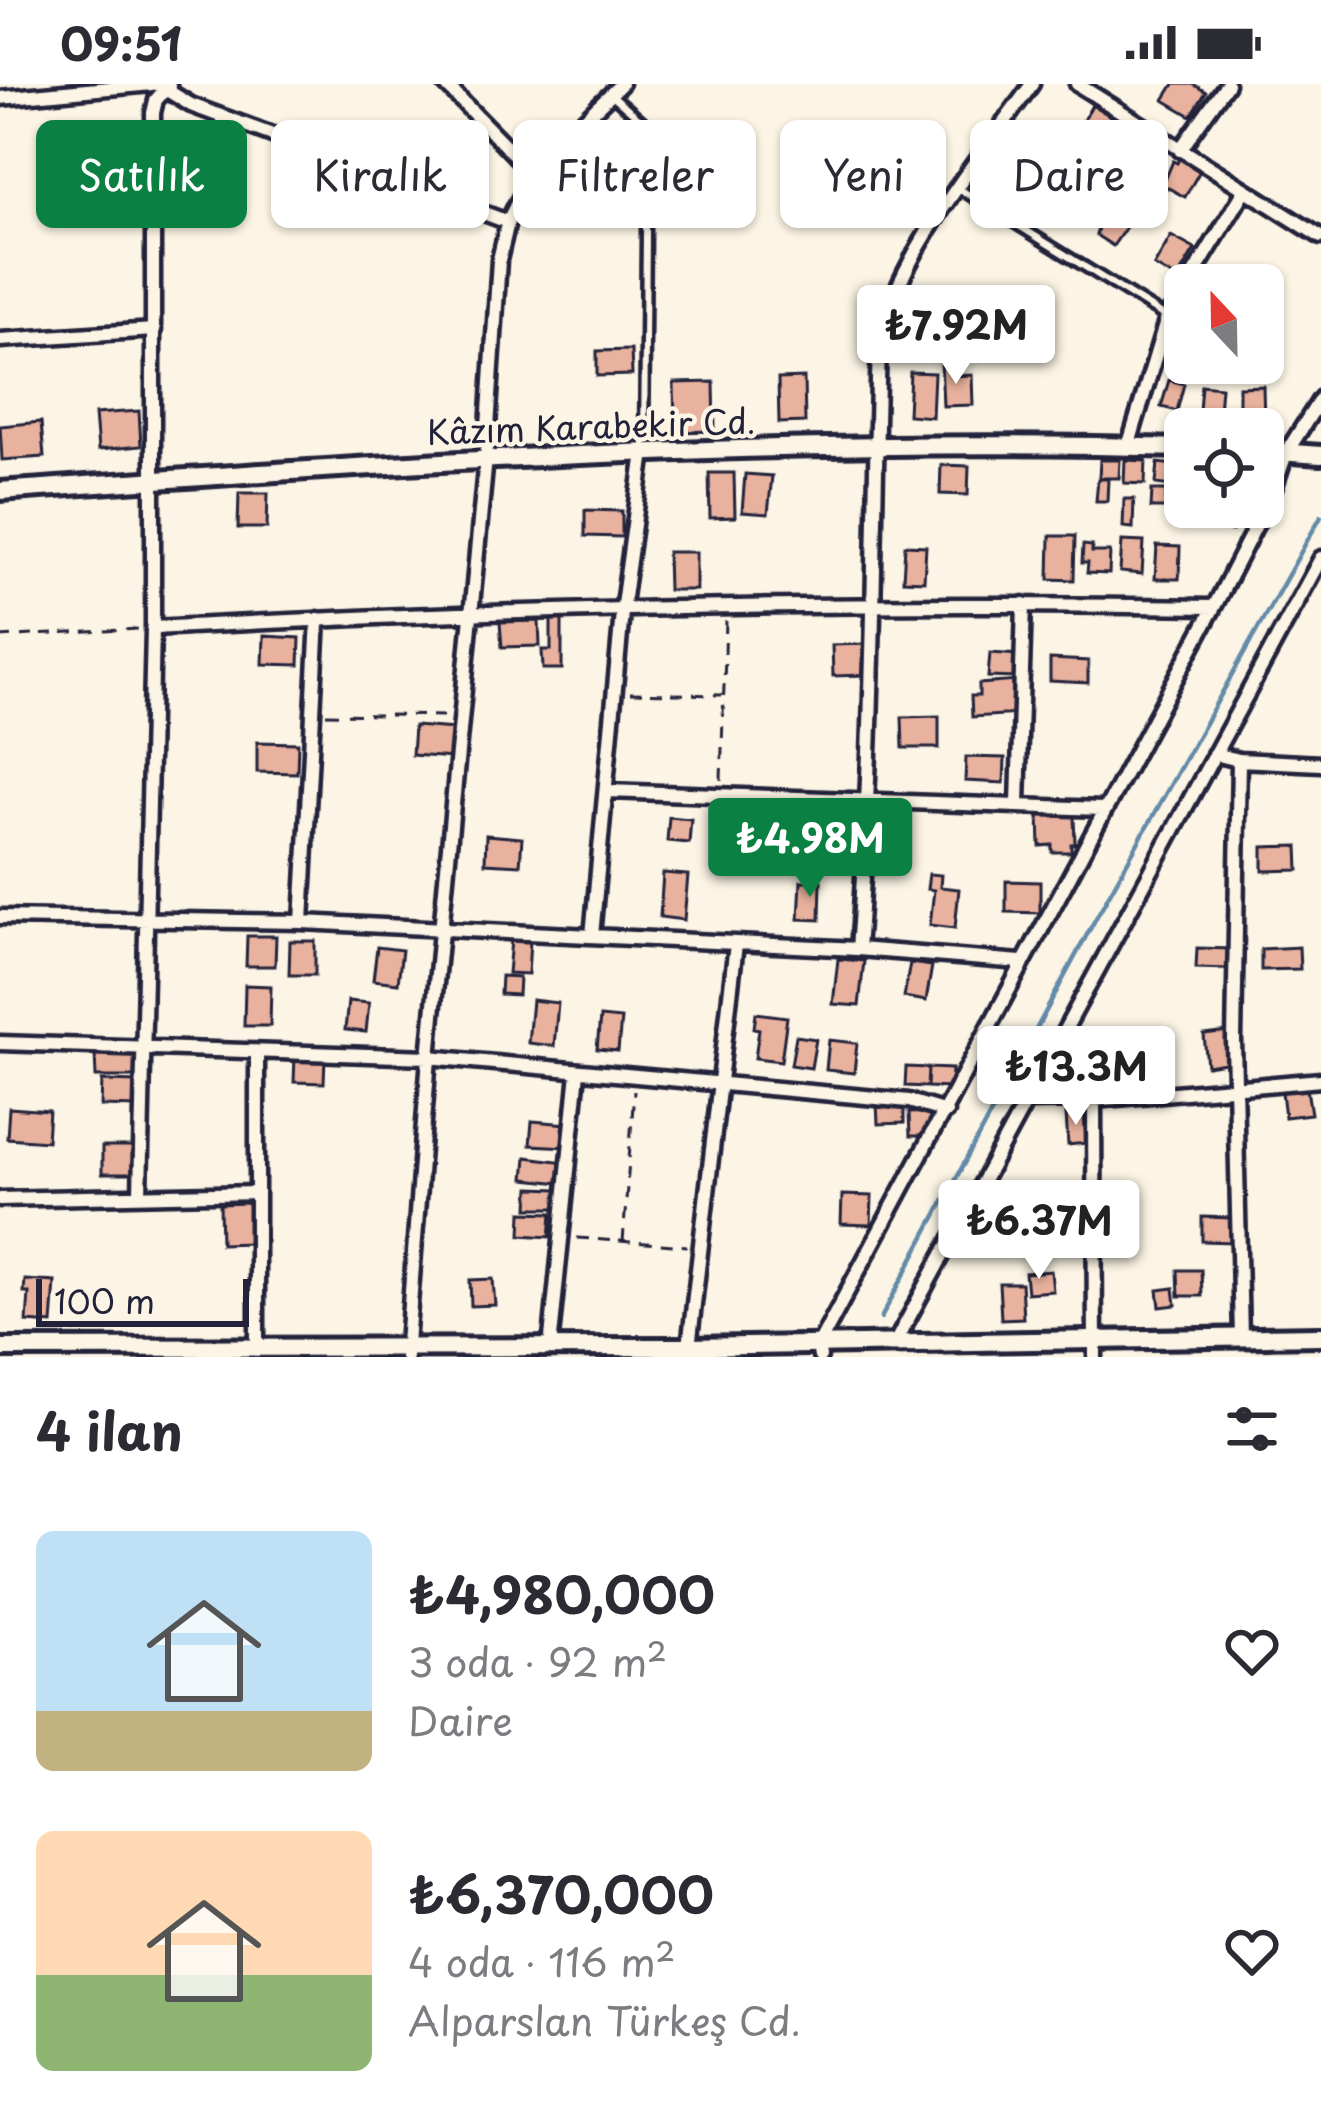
<!DOCTYPE html>
<html lang="tr">
<meta charset="utf-8">
<style>
body{margin:0;font-family:"Playpen Sans",sans-serif;background:#f7f7f7;color:#2b2b33;height:100vh;display:flex;flex-direction:column;font-size:45px;white-space:nowrap}
*{box-sizing:border-box;margin:0}
p{font-size:39px;color:#7c7c81}
.icon{flex:none;width:66px;height:66px;fill:none;stroke:currentColor;stroke-width:2;stroke-linecap:round;stroke-linejoin:round}
.map{position:relative;height:1273px;overflow:hidden}
.details{display:flex;flex-direction:column;background:#fff;flex:1}
.details>*{flex:none}
.banner{position:absolute;left:36px;top:36px;width:1251px;height:108px;display:flex;gap:24px}
.needle{width:78px;rotate:338deg}
.buttons{position:absolute;left:1164px;top:180px;display:grid;gap:24px}
.buttons a{display:grid;place-items:center;width:120px;height:120px;border-radius:18px;background:#fff;box-shadow:0 3px 9px #0004;font-size:60px}
.scale{position:absolute;left:36px;bottom:30px;width:213px;box-sizing:border-box;padding-left:12px;border:6px solid #22223b;border-top:0;font-size:33px;line-height:42px;white-space:nowrap;color:#22223b;-webkit-text-stroke:9px #fcf5e5;paint-order:stroke}
.price{position:absolute;translate:-50% -102px;padding:0 27px;border-radius:12px;background:#fff;color:#222;font-size:39px;line-height:78px;filter:drop-shadow(0 3px 6px #0008)}
.price::after{content:'';position:absolute;left:50%;top:72px;width:36px;height:27px;margin-left:-18px;background:inherit;clip-path:polygon(0 0,100% 0,50% 100%)}
.price.active{background:#0b8043;color:#fff}
ul{padding:0;list-style:none}
li{display:flex;align-items:center;gap:36px;height:300px;padding:0 36px}
li span{display:grid;place-items:center;flex:none;width:336px;height:240px;border-radius:18px;color:#555}
li>.icon{margin-inline-start:auto}
span .icon{width:144px;height:144px;fill:#fffc;stroke-width:1}
li b{font-size:51px}
h2{display:flex;justify-content:space-between;align-items:center;height:144px;padding:0 36px;font-size:51px}
.pill{padding:0 42px;border-radius:18px;background:#fff;box-shadow:0 3px 9px #0004;font-size:42px;line-height:108px}
.pill.active{background:#0b8043;color:#fff}
.status{display:flex;justify-content:space-between;align-items:center;height:84px;padding:0 60px;background:#fff;direction:ltr}
.status svg{height:33px;fill:currentColor}
.map>svg:first-child{display:block}
.lines{fill:none;stroke-linecap:round;stroke-linejoin:round}
.stream{stroke:#638aa8;stroke-width:4.5}
.building{fill:#e9b29e;stroke:#22223b;stroke-width:3}
.lane-casing{stroke:#22223b;stroke-width:15}
.street-casing{stroke:#22223b;stroke-width:21}
.secondary-casing{stroke:#22223b;stroke-width:26}
.path{stroke:#22223b;stroke-width:3;stroke-dasharray:12 9;stroke-linecap:butt}
.lane{stroke:#fcf5e5;stroke-width:6}
.street{stroke:#fcf5e5;stroke-width:12}
.secondary{stroke:#fcf5e5;stroke-width:16}
.labels{text-anchor:middle;dominant-baseline:central;stroke-width:9;stroke-linejoin:round;paint-order:stroke}
.street-label{font-size:33px;fill:#22223b;stroke:#fcf5e5}
</style>
<div class="status"><b>09:51</b><svg viewBox="0 0 49 12"><path d="M0 12V9h3v3zM5 12V6h3v6zM10 12V3h3v9zM15 12V0h3v12zM26 1h20v11H26zM47 4h2v5h-2z"/></svg></div>
<div class="map">
<svg width="1321" height="1273" viewBox="0 0 1321 1273">
<rect width="100%" height="100%" fill="#fcf5e5"/>
<filter id="ink" filterUnits="userSpaceOnUse"><feTurbulence type="fractalNoise" baseFrequency=".00833" numOctaves="2"/><feDisplacementMap in="SourceGraphic" scale="24" xChannelSelector="R" yChannelSelector="G"/><feConvolveMatrix kernelMatrix="1 2 1 2 8 2 1 2 1" color-interpolation-filters="sRGB"/></filter>
<g filter="url(#ink)">
<g class="lines">
<path class="stream" d="M881,1234L1097,832L1321,432"/>
</g>
<path class="building" d="M1174,0H1193L1206,8L1191,32L1164,16Z
M1092,21L1114,34L1100,59L1078,46Z
M1180,73L1201,85L1185,113L1163,101L1173,77L1177,79Z
M1113,129L1128,140L1113,162L1096,151L1101,135L1107,139Z
M1171,152L1195,165L1177,195L1154,182Z
M982,222L983,258L958,259L956,223Z
M631,266L632,291L597,292V267Z
M951,276V292L972,291L973,321L943,322L941,277Z
M910,288L934,289L932,333L908,331Z
M804,294L805,338L779,339L778,295Z
M1169,296L1184,300L1177,327L1161,323Z
M714,298L715,347L675,348L674,299Z
M1201,301L1221,303L1219,328L1199,327Z
M1263,302L1264,336H1239V303Z
M139,327L141,362L98,366L95,330Z
M41,338L44,373L2,376L0,342Z
M1100,376H1120L1119,394H1099Z
M1125,376L1146,377L1145,400L1124,399Z
M1158,379L1175,381L1173,402L1156,400Z
M941,381L969,382L968,411L940,410Z
M709,389H734L735,433L710,434Z
M745,390L772,392L768,430L742,428Z
M1098,395H1108L1107,417H1096Z
M1152,406H1166L1165,424H1151Z
M239,409H268L267,444H238Z
M1124,415H1134L1133,444L1123,443Z
M1220,423H1233L1232,447L1220,446Z
M585,426L622,427V453L585,452Z
M1050,452H1075L1074,496L1049,495Z
M1122,457L1144,458L1142,490L1120,488Z
M905,461L926,462L924,497L903,496Z
M1083,461L1092,462V468H1110L1109,490L1087,489L1088,479H1082Z
M1157,462L1180,463L1179,495H1155Z
M667,468H696V506H668Z
M551,535H562V585H543L542,566H551Z
M539,537L540,562L502,563L500,538Z
M264,552L300,554L299,581L263,580Z
M866,560V591L833,592L832,561Z
M990,569L1020,571L1019,594L988,593Z
M1050,575L1088,577V599L1050,597Z
M1018,597L1019,630L972,633L971,612H979V600Z
M939,632V664H903L902,633Z
M414,642L455,645L453,674L412,671Z
M257,658L298,659L297,689L257,688Z
M966,673L1005,674L1004,699L965,697Z
M768,722H790L789,761H767Z
M1074,731L1075,760H1071V768H1052V761L1040,762L1039,732Z
M669,733L691,735L689,759L667,757Z
M486,751L522,754L520,781L485,779Z
M1298,762L1299,786L1263,787V763Z
M663,789L688,791L684,836L660,833Z
M929,790L941,791L940,803L959,805L955,844L930,841L934,806L927,805Z
M801,797H821L820,836L799,835Z
M1006,797L1040,798V829L1006,828Z
M247,852H276L275,882H246Z
M511,856L530,857L528,890L508,889Z
M290,857H315V891H289Z
M377,863L402,866L398,899L373,896Z
M1299,863L1300,885L1261,886V865Z
M1197,864L1232,865V885L1196,884Z
M838,875L864,877L859,922L833,920Z
M910,879L932,882L926,917L904,913Z
M501,892L519,893L518,911L500,910Z
M245,901L271,902L270,942H244Z
M532,916L558,919L554,962L528,959Z
M348,917L369,919L366,948L345,946Z
M756,929L787,933L781,977L755,974L759,945L754,944Z
M600,933L621,935L618,967L597,965Z
M1229,948L1232,978L1207,982L1204,951Z
M796,952L816,955L811,984L791,981Z
M829,956L857,959L854,989L826,986Z
M138,967V993H96L95,968Z
M295,972L325,973L324,999L294,998Z
M906,983L928,984L927,1003L905,1002Z
M928,984L952,985L951,1004L927,1003Z
M102,997L138,998L137,1023L101,1022Z
M1307,1005L1311,1030L1285,1033L1282,1008Z
M904,1018V1039L878,1040L877,1019Z
M9,1024L49,1027L47,1057L7,1054Z
M931,1028L932,1052H910L909,1029Z
M1084,1028L1086,1059L1068,1061L1066,1030Z
M532,1037L568,1040L567,1063L530,1061Z
M102,1063H139V1090H102Z
M526,1073L565,1078L562,1099L524,1095Z
M530,1104L558,1105V1124H529Z
M842,1111L872,1112L871,1141L841,1140Z
M249,1119L250,1159L221,1160L220,1120Z
M522,1128L552,1129L550,1153L521,1151Z
M1202,1133L1233,1134V1158L1202,1157Z
M1178,1186H1201L1202,1212H1179Z
M1051,1187L1053,1207L1027,1209L1025,1189Z
M493,1195L495,1221L471,1222L470,1196Z
M25,1196L55,1198L52,1240L27,1238L29,1209H24Z
M999,1199H1021L1023,1234L1001,1235Z
M1174,1204L1176,1221L1160,1223L1158,1206Z"/>
<g class="lines">
<defs>
<path id="lane" d="M611,10L647,41L644,364
M958,104L1164,232"/>
<path id="street" d="M157,0L191,21L508,138L499,176L486,374L429,973L406,1273
M445,0L532,89
M1077,0L1321,153
M0,14L152,0
M1180,66L1227,0
M508,138C532,80 577,43 621,0
M1187,201L1244,108
M0,256L154,246
M1128,363L1167,234L1185,204
M153,544C506,524 861,517 1214,523
M1214,670L1239,676L1321,680
M1239,676L1234,957L1241,1253
M608,707L1102,725
M1018,720L1024,520
M0,833L302,838L858,865L1021,878
M302,838L318,535
M592,852L622,528L644,368
M858,865C874,664 873,463 879,261C894,175 981,72 1032,0
M0,959L429,973L909,1017L946,1028
M257,970V1264
M1094,1016L1095,1273
M1023,1017L1094,1016L1321,996
M140,1110L153,544V29L156,16L169,1
M0,1115L256,1109
M895,1259L1321,474
M689,1263L736,860
M550,1264L578,988
M820,1273L818,1262L1214,523L1273,408L1286,369L1321,314"/>
<path id="secondary" d="M1263,367L1321,371
M0,407C395,379 789,352 1185,364
M0,1264L689,1263L1321,1252"/>
</defs>
<use href="#lane" class="lane-casing"/>
<use href="#street" class="street-casing"/>
<use href="#secondary" class="secondary-casing"/>
<path class="path" d="M0,553L139,545
M630,609L722,611
M326,630L449,632
M721,696L726,537
M577,1154L687,1162
M623,1158L634,1007"/>
<use href="#lane" class="lane"/>
<use href="#street" class="street"/>
<use href="#secondary" class="secondary"/>
</g>
</g>
<g class="labels">
<g class="street-label">
<text transform="translate(591 341) rotate(-2)">Kâzım Karabekir Cd.</text>
</g>
</g>
</svg>
<div class="buttons">
<a><svg class="needle" viewBox="-14 -14 28 28"><path d="M0-13l5 13h-10z" fill="#e53935"/><path d="M0 13l5-13h-10z" fill="#7c7c81"/></svg></a>
<a><svg class="icon" aria-label="locate" viewBox="0 0 24 24"><circle cx="12" cy="12" r="6"/><path d="M12 2v4M12 18v4M2 12h4M18 12h4"/></svg></a>
</div>
<div class="scale">100 m</div>
<b class="price" style="left:956px;top:303px">₺7.92M</b>
<b class="price active" style="left:810px;top:816px">₺4.98M</b>
<b class="price" style="left:1076px;top:1044px">₺13.3M</b>
<b class="price" style="left:1039px;top:1198px">₺6.37M</b>
<div class="banner">
<a class="pill active">Satılık</a>
<a class="pill">Kiralık</a>
<a class="pill">Filtreler</a>
<a class="pill">Yeni</a>
<a class="pill">Daire</a>
</div>
</div>
<section class="details">
<h2>4 ilan<svg class="icon" aria-label="filters" viewBox="0 0 24 24"><path d="M4 7h16M4 17h16"/><circle cx="9" cy="7" r="2"/><circle cx="15" cy="17" r="2"/></svg></h2>
<ul>
<li><span style="background:linear-gradient(#bfe0f5 75%,#c2b280 0)"><svg class="icon" aria-label="home" viewBox="0 0 24 24"><path d="M3 11l9-7 9 7M6 9v11h12V9"/></svg></span><div><b>₺4,980,000</b><p>3 oda · 92 m²</p><p>Daire</p></div><svg class="icon" aria-label="heart" viewBox="0 0 24 24"><path d="M12 20l-8-8c-3-5 5-10 8-4 3-6 11-1 8 4z"/></svg></li>
<li><span style="background:linear-gradient(#ffd9b3 60%,#8fb573 0)"><svg class="icon" aria-label="home" viewBox="0 0 24 24"><path d="M3 11l9-7 9 7M6 9v11h12V9"/></svg></span><div><b>₺6,370,000</b><p>4 oda · 116 m²</p><p>Alparslan Türkeş Cd.</p></div><svg class="icon" aria-label="heart" viewBox="0 0 24 24"><path d="M12 20l-8-8c-3-5 5-10 8-4 3-6 11-1 8 4z"/></svg></li>
</ul>
</section>
